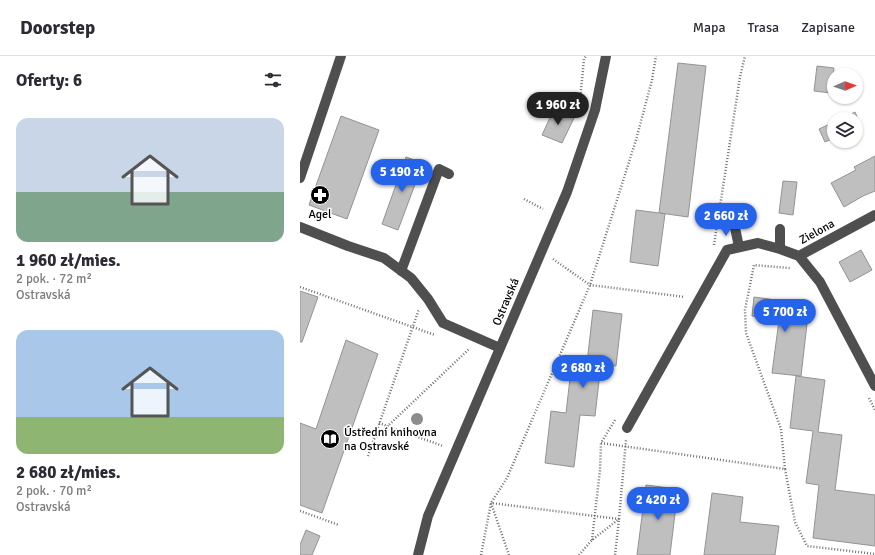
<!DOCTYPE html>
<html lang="pl">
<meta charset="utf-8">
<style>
body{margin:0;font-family:Signika,sans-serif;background:#f7f7f7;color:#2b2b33;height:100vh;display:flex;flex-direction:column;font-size:15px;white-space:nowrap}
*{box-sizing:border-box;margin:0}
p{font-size:13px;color:#7c7c81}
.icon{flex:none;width:22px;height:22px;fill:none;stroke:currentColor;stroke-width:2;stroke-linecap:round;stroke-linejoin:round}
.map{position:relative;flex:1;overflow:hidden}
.panel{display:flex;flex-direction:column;background:#fff;width:300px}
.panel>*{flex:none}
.needle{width:26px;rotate:88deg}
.fabs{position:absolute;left:527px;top:12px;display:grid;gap:8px}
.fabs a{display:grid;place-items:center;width:36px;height:36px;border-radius:50%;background:#fff;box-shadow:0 1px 3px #0004;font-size:20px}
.price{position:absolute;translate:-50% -34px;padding:0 9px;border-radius:14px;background:#2563eb;color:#fff;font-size:13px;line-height:26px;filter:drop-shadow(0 1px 2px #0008)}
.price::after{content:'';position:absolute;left:50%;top:24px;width:12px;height:9px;margin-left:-6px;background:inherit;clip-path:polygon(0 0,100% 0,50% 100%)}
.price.selected{background:#222;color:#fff}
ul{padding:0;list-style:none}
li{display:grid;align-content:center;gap:8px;height:212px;padding:0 16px}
li span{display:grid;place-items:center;height:124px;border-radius:12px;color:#555}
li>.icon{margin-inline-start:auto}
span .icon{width:72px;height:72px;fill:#fffc;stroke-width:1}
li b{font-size:17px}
h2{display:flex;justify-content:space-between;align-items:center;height:48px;padding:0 16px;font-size:17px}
header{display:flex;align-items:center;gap:24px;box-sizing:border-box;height:56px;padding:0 20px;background:#fff;border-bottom:1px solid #e1e1e2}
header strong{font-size:19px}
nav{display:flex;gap:22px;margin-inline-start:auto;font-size:14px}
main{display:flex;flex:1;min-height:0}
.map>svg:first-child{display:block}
.building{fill:#bfbfbf;stroke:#939393}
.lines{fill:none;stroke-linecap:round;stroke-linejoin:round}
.path{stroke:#717171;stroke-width:2.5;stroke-dasharray:1 2;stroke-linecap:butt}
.minor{stroke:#4f4f4f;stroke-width:10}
.tree{fill:#8c8c8c}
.labels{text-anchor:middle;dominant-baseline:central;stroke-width:3;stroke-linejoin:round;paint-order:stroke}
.poi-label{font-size:12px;fill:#000;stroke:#fff}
.street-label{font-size:12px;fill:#000;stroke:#fff}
</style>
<header>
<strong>Doorstep</strong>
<nav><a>Mapa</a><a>Trasa</a><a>Zapisane</a></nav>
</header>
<main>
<section class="panel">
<h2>Oferty: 6<svg class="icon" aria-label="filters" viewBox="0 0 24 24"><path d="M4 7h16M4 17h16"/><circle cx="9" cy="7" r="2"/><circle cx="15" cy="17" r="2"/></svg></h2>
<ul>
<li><span style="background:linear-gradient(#c9d6e8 60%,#7fa58c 0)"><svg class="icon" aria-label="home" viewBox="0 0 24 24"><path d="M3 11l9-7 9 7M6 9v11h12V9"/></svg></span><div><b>1 960 zł/mies.</b><p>2 pok. · 72 m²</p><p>Ostravská</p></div></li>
<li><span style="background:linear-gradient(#a9c7e8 70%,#8fb573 0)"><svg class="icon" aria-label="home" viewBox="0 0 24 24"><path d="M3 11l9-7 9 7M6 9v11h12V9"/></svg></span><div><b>2 680 zł/mies.</b><p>2 pok. · 70 m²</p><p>Ostravská</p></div></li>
</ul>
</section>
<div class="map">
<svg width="575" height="499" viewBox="0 0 575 499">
<rect width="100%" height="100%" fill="#fff"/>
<path class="building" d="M378,7L406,10L388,161L360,157L365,158L358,210L330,206L336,154L359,157Z
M517,10L534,12L531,37L514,35Z
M254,53L274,62L262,87L242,79Z
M555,56L561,70L556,72V63H541Z
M41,60L79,74L47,163L9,149Z
M534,66V82L525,86L519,73Z
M575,100V135L563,140L544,151L531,127L556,114L554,111Z
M106,101L123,107L98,174L82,168Z
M483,125L497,126L493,159L479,157Z
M561,194L572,214L550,226L539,206Z
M0,235L18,241L2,286H0Z
M454,241L505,248L502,267L507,268L501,320L472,317L479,264L452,260Z
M293,254L322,258L316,310L301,308L295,360L280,359L274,411L245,407L251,355L266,357L272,305L287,307Z
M46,284L78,298L22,457L0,449V367L16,373Z
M496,320L525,324L518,376L542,379L535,434L575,439V490L513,482L519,429L506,427L513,375L490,372Z
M346,429L378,433L370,499H337Z
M412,437L443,441L440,466L479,470L475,499H404Z
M6,474L20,480L12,499H0V489Z"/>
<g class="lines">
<path class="path" d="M279,55L284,3L286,0
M224,143L243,153
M414,189L440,21L445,0
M253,203L290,229L385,241
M0,231L135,279
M569,342L575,354
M315,364L301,387L485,413L495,466L507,490L575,498
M79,367L143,390
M74,383L169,293
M68,400L119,253
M485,413L481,373L446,277L445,254L454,209L490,212
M0,455L39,469
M292,484L300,414L301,387
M181,499L191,447L207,422L290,229L336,84L352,24L356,0
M209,499L191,447L319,463L315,499
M279,499L292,484L319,463L326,384"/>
<path class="minor" d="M0,122L41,0
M434,167L439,191
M0,171L48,190L84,202L111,222L128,243L143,267L200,292
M480,173V193
M499,200L575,159
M101,215L139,113L149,118
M327,372L427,194L458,187L480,193L499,200L520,226L575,330
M118,499L128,460L267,136L295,54L306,0"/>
</g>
<circle class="tree" cx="117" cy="363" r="6"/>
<defs>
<symbol id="pharmacy-disc" viewBox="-11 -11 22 22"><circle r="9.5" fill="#000" stroke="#fff"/><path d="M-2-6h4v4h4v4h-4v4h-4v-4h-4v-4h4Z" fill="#fff"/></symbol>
<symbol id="library-disc" viewBox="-11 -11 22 22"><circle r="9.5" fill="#000" stroke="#fff"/><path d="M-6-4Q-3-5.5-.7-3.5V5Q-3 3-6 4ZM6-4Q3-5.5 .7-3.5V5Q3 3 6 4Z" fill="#fff"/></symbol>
</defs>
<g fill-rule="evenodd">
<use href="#pharmacy-disc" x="9" y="128" width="22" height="22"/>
<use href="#library-disc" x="19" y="372" width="22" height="22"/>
</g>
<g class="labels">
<g class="poi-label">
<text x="20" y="158">Agel</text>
<text x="44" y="376" text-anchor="start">Ústřední knihovna<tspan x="44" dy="14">na Ostravské</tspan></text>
</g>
<g class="street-label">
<text transform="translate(517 176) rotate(-29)">Zielona</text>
<text transform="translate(206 246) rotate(-67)">Ostravská</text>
</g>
</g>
</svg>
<div class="fabs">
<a><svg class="needle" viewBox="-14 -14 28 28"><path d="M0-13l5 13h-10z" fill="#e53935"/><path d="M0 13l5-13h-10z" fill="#7c7c81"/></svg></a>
<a><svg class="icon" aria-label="layers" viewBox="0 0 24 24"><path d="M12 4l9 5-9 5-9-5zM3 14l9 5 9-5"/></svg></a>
</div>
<b class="price selected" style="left:258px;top:70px">1 960 zł</b>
<b class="price" style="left:102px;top:137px">5 190 zł</b>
<b class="price" style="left:426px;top:181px">2 660 zł</b>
<b class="price" style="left:485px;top:277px">5 700 zł</b>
<b class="price" style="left:283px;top:333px">2 680 zł</b>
<b class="price" style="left:358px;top:465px">2 420 zł</b>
</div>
</main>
